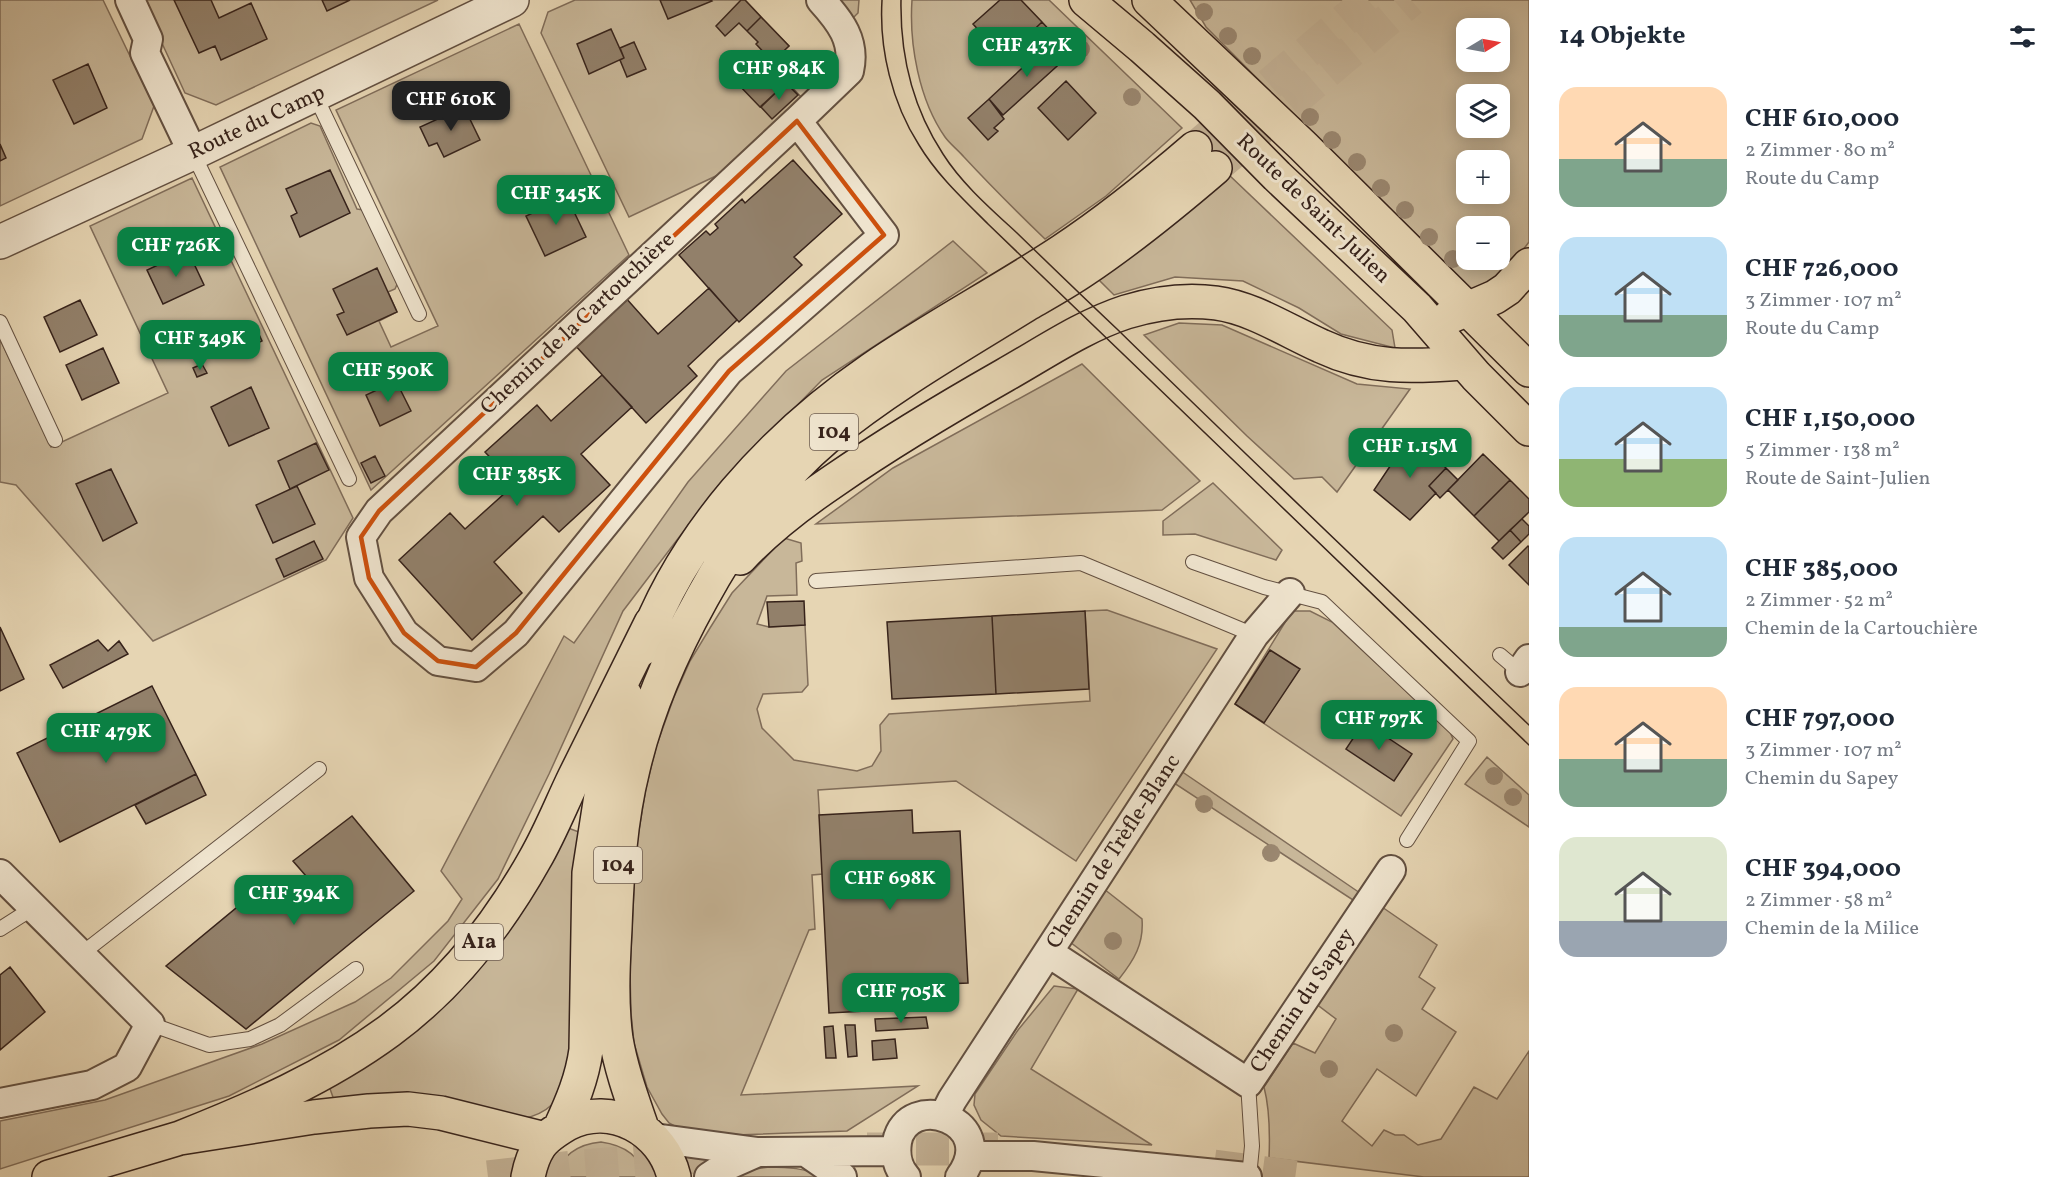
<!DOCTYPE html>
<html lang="de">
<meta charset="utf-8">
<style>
body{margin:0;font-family:Vollkorn,serif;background:#f6f6f7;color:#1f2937;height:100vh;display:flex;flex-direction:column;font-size:22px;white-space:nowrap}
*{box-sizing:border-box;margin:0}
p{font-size:20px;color:#747a83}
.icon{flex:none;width:33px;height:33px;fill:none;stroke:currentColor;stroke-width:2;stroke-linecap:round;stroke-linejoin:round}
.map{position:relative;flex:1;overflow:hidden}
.drawer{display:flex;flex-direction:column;background:#fff;width:540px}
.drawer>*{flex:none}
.needle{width:39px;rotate:80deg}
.fabs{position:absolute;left:1456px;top:18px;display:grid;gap:12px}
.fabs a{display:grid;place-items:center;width:54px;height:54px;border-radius:12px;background:#fff;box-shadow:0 3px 15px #0003;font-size:30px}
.price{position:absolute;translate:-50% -51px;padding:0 14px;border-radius:12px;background:#0b8043;color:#fff;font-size:20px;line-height:39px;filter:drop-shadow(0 2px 3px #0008)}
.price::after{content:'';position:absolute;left:50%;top:36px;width:18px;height:14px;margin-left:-9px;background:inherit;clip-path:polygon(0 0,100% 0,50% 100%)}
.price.selected{background:#222;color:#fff}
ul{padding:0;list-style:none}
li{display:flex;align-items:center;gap:18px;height:150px;padding:0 30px}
li span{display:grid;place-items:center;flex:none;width:168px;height:120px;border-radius:18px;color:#555}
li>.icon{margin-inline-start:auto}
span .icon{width:72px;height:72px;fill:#fffc;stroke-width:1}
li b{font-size:26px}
h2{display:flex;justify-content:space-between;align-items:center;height:72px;padding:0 30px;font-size:26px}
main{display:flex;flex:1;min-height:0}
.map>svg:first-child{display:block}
.green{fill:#c8b799;stroke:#806d5a;stroke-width:1.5;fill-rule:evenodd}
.building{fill:#92806a;stroke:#37231b;stroke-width:1.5}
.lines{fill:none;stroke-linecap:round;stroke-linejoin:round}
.primary-tunnel{stroke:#c3b195;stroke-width:33;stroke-dasharray:33 16;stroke-linecap:butt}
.motorway-tunnel{stroke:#c3b195;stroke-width:33;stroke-dasharray:33 16;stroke-linecap:butt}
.service-casing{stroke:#635041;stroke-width:16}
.minor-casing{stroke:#635041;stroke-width:32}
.tertiary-casing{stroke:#635041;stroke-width:36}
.primary-casing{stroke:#37231b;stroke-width:36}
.motorway-casing{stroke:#37231b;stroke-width:36}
.service{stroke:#efe4ce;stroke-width:14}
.minor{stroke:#efe4ce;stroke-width:28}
.tertiary{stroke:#efe4ce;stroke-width:33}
.primary{stroke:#e6d5b3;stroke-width:33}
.motorway{stroke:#e6d5b3;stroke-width:33}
.tram{stroke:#37231b;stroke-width:1.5}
.tree{fill:#9a8770}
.marked{fill:none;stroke:#cd510e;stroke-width:4.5;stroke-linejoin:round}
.labels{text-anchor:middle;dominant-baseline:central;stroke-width:6;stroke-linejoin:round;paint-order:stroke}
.shield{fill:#efe4ce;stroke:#6e5d51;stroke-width:1.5}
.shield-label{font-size:21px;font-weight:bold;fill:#37231b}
.street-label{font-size:22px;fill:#37231b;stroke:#efe4ce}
</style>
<main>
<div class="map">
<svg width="1529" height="1177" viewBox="0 0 1529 1177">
<rect width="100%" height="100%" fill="#e6d5b3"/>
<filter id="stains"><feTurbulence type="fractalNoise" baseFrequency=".00333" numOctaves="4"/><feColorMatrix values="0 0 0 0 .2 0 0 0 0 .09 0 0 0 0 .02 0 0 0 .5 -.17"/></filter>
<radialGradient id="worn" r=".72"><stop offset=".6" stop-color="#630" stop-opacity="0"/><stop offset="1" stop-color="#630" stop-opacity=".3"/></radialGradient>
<path class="green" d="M0,0H103L154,106L142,139L0,206Z
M142,0H438L216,105L185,93Z
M575,0H745L789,46L774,60L778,64L774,68L802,98L718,175L629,217L541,33L548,12Z
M837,0H859L858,13L853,18Z
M912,0H1049L1182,128L1106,196L1045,239C1017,212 990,185 964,157C958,150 950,144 945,137C919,100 909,44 912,0Z
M1190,0H1529V242C1514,262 1494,285 1470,292L1206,27ZM1467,28H1500V62H1467ZM1467,94H1500V128H1467ZM1467,160H1500V194H1467ZM1467,226H1500V260H1467Z
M519,24L629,255L371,490L220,167L311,123L320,126L357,209L364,210L399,280L395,289L388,292L397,312L379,321L391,347L438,326L336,110Z
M1228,174L1392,330L1395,348L1341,334L1299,308L1243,281L1175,277L1114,295L1099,280L1168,228Z
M192,178L353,518L326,560L153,641L16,485L0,482V339L51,447L168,393L90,226Z
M953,241L987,273L822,380L718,486L623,611L549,774L498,879L434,961L339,1040L229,1096L0,1169V1121L105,1100L262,1044L355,1002L391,978L448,921L462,899L441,871L564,636L574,643L688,482L786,371Z
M1179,323L1222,325L1357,384L1410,389L1337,492L1322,477L1294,479L1247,436L1144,335Z
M1082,364L1200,481L1162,510L816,524L893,468Z
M1213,483L1282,550L1276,560L1195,534L1163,535V521Z
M784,538L801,543L802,561L796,563L797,595L767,596L757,624L769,627L805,625L808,685L802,692L763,694L757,709L762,728L794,760L857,771L872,766L881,751L880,725L889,714L1090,701L1085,611L1107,610L1217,649L1076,861L956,781L818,790L823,874L812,875L815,929L809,930L741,1095L918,1086L847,1131L708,1136L680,1129L669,1123L662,1114L647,1087L634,1043L631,1013L630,971L636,848L646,788L656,747L674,697L690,661L710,628L732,593Z
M1292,611H1310L1332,622L1450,732L1453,739L1401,816L1235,704Z
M1487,757L1529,795V827L1465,784Z
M1181,771L1360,893L1353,900L1174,783Z
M568,828L579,832L572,1072C558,1098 554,1112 522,1119L334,1100L329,1086Z
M1104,889L1142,919C1144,944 1134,960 1119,979L1070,942Z
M1382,907L1437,945L1419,977L1435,988L1422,1009L1456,1032L1416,1096L1377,1069L1342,1121L1372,1146L1384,1130L1395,1135H1404L1418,1145L1441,1139L1474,1087L1497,1099L1529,1051V1177H1424L1269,1158C1270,1135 1270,1110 1264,1087L1293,1043L1315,1053L1336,1019L1315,1003Z
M1054,986L1078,989L1031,1069L1152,1145L1001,1136L981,1120L974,1105L975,1094L1018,1030Z
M601,1142C623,1145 640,1156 646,1177H554C562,1155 578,1144 601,1142Z
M769,1167C787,1167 806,1168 822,1177H726L748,1170Z"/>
<path class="building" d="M174,0H211L219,18L251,3L267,39L221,60L215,46L199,53Z
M322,0H350L327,11Z
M660,0H711L712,1L668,19Z
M741,0H745L761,17L747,31L739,23L725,36L716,26Z
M1000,0H1021L1042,22L1017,46L1005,33L992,45L973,24Z
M761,17L789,46L774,60L769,54L767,56L756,44L758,42L747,31Z
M1042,22L1053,34L1027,57L1017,46Z
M611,29L624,58L589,74L577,44Z
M634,42L646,69L627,77L620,60L624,58L620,48Z
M1050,42L1066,58L1003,115L989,99Z
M769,54L778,64L774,68L787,82L760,107L737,83Z
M88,64L107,108L74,124L53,80Z
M1066,81L1096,113L1068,140L1038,108Z
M786,83L798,95L772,119L761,107Z
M989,99L1004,119L994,128L998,131L988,140L968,118Z
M464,107L480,140L444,157L437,143L429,146L420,127Z
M0,144L6,158L0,161Z
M793,160L842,214L794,257L802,265L739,322L679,255L706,231L710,235L718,228L715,224L742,199L745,203Z
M330,170L350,213L300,237L291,216L297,213L286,189Z
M567,197L586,237L545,256L526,216Z
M188,251L204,285L163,304L147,270Z
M377,268L397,312L347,335L337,315L344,312L333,289Z
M709,288L737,320L688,366L697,376L646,423L574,344L625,297L658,334Z
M80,300L97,335L60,352L44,317Z
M256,328L262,341L247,348L241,335Z
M103,348L119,383L82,400L66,365Z
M202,364L207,373L197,377L193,368Z
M602,375L632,407L581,454L610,485L559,532L543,516L494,562L522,593L472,640L399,560L450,513L465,529L515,484L485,452L537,405L551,421Z
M396,381L411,411L380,426L366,395Z
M251,387L269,428L229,446L211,407Z
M1411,435L1446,468L1429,486L1436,493L1410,520L1374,490Z
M316,443L329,470L290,489L278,461Z
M1483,454L1510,480L1474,516L1448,490Z
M375,456L385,476L371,483L361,463Z
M1446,468L1458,480L1440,498L1429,486Z
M111,469L137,523L103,541L76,484Z
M1510,480L1529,499V512L1499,541L1474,516Z
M297,486L315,524L273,543L256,505Z
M1522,519L1529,526V534L1521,542L1510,530Z
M1510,530L1521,542L1503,559L1492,548Z
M314,541L323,559L284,577L276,559Z
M1528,546L1529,547V585L1509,565Z
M804,601L805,625L769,627L767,602Z
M1085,611L1089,689L996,694L992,616Z
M992,616L996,694L892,699L887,622Z
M0,627L24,679L0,691Z
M98,640L108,651L119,641L128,654L63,688L50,665Z
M1270,650L1300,669L1264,723L1235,704Z
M152,686L196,774L60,842L17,753Z
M1364,722L1412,754L1394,781L1346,749Z
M196,774L206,795L146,824L135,805Z
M912,810L913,833L960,831L968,983L921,985L923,1008L829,1013L819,815Z
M352,816L414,891L246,1029L166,966L259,889L272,904L306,876L293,861Z
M10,967L45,1012L0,1050V975Z
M926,1017L928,1028L876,1031L875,1019Z
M845,1025H855L857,1056L848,1057Z
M833,1026L836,1058H826L824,1027Z
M895,1039L897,1058L873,1060L872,1041Z"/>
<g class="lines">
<path class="primary-tunnel" d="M1195,148L1368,0
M1215,168L1411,0"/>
<path class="motorway-tunnel" d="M867,1149H999
M1214,1166L1296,1177
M488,1177L580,1166L738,1154"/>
<defs>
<path id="service" d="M315,95L419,314
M193,153L349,479
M0,322L55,440
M1193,562L1264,587L1322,602L1469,741L1407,840
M816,581L1081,563L1254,635
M1500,655L1520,672
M0,929L33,908
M80,955L319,769
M150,1024L209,1045L250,1039L280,1025L356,969
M1248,1083L1252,1146L1249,1177"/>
<path id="minor" d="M130,0L148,39L145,53L193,153
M797,121L884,235L729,371L516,633L476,667L438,661L404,633L369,578L361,537L379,511Z
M797,121L849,71C856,41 840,21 821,0
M1520,672L1529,659
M0,874L150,1024L127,1067L92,1085L0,1103
M1049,953L1248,1083L1391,870
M944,1116L952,1100L1254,635L1290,593
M654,1138L758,1152L896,1151
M806,1152L842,1177
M970,1156H1033L1247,1177
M709,1177L724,1167L758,1152
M906,1177C897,1167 895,1156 897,1142C907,1089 1001,1121 960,1177"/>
<path id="tertiary" d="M0,242L193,153L512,0"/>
<path id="primary" d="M1086,0L1142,47L1207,105L1277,176L1417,308L1476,376L1529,429
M1149,0L1303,146L1529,370
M1449,317L1495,297L1507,289L1529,265
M740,558C768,528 801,503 835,480C890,442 947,408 1005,375C1044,353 1083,326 1126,312C1155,303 1185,299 1216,303C1253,308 1287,331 1321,346C1370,369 1411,367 1463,363
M642,649C683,535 773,437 872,369C933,327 1000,292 1062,251C1109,220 1152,185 1195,148
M560,1128C572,1102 582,1079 586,1050L589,873L605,770L625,695
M642,1128C632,1099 621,1069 616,1039C611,1003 613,964 615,928C617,874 620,821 633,769C647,708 672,652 702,598C735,538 773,483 826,438C888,387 958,347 1026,305C1045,294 1065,283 1084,270C1130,239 1173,204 1215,168
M528,1177C530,1167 533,1156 539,1147C545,1137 557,1130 567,1124C612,1101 663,1130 674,1177"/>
<path id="motorway" d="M180,1138C253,1109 325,1078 389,1031C450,986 498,925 535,859C550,833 561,805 574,778C600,726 625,675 651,623
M49,1177L180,1138L314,1117L369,1111L408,1109L441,1113L545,1139"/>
</defs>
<use href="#service" class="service-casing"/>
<use href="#minor" class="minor-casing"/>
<use href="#tertiary" class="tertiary-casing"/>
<use href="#primary" class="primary-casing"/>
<use href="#motorway" class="motorway-casing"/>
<use href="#service" class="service"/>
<use href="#minor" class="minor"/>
<use href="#tertiary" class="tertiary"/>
<use href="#primary" class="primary"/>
<use href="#motorway" class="motorway"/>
<path class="tram" d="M882,0C879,49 892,103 919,145C937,175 963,199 988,224L1529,745
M901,0C900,56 912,107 943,154C962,184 991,209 1017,233C1050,265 1083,297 1117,329C1253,462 1391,593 1529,725"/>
</g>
<g class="tree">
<circle cx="1204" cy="12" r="9"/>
<circle cx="1228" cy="36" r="9"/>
<circle cx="1081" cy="49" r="9"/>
<circle cx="1252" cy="56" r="9"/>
<circle cx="1132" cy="97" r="9"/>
<circle cx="1310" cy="117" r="9"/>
<circle cx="1332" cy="140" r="9"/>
<circle cx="1357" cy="162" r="9"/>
<circle cx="1381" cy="188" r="9"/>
<circle cx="1405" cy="210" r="9"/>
<circle cx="1429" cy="237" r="9"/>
<circle cx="1453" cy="259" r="9"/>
<circle cx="1494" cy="776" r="9"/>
<circle cx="1513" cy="797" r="9"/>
<circle cx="1204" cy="804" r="9"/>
<circle cx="1271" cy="853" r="9"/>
<circle cx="1113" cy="941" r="9"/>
<circle cx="1394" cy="1033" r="9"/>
<circle cx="1329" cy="1069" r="9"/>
</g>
<path class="marked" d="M797,121L884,235L729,371L516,633L476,667L438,661L404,633L369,578L361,537L379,511Z"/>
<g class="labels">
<g class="shield">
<rect x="810" y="414" width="48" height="36" rx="4.5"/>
<rect x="594" y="847" width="48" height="36" rx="4.5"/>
<rect x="455" y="924" width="48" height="36" rx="4.5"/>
</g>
<g class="shield-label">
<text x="834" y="432">104</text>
<text x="618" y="865">104</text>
<text x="479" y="942">A1a</text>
</g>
<g class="street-label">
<text transform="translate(257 123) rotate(-25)">Route du Camp</text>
<text transform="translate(1313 209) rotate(44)">Route de Saint-Julien</text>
<text transform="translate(578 324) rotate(-43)">Chemin de la Cartouchière</text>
<text transform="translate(1114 852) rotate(-57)">Chemin de Trèfle-Blanc</text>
<text transform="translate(1303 1001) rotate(-56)">Chemin du Sapey</text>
</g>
</g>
<rect width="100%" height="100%" filter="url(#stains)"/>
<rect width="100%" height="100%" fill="url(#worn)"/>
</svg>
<div class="fabs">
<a><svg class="needle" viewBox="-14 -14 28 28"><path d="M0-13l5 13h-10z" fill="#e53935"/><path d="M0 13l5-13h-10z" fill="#747a83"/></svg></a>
<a><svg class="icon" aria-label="layers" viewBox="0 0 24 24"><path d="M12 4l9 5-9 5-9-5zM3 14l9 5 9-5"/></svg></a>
<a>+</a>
<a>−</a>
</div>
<b class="price" style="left:1027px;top:78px">CHF 437K</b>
<b class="price" style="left:779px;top:101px">CHF 984K</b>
<b class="price selected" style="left:451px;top:132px">CHF 610K</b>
<b class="price" style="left:556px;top:226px">CHF 345K</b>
<b class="price" style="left:176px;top:278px">CHF 726K</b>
<b class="price" style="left:200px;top:371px">CHF 349K</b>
<b class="price" style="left:388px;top:403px">CHF 590K</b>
<b class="price" style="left:1410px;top:479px">CHF 1.15M</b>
<b class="price" style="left:517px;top:507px">CHF 385K</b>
<b class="price" style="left:1379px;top:751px">CHF 797K</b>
<b class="price" style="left:106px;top:764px">CHF 479K</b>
<b class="price" style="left:890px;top:911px">CHF 698K</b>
<b class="price" style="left:294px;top:926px">CHF 394K</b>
<b class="price" style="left:901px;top:1024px">CHF 705K</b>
</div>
<section class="drawer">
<h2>14 Objekte<svg class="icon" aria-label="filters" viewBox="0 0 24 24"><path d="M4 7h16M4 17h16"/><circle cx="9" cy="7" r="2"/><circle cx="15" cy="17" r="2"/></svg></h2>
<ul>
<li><span style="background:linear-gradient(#ffd9b3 60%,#7fa58c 0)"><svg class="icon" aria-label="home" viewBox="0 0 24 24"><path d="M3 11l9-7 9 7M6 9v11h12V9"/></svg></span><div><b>CHF 610,000</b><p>2 Zimmer · 80 m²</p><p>Route du Camp</p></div></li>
<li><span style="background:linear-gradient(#bfe0f5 65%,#7fa58c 0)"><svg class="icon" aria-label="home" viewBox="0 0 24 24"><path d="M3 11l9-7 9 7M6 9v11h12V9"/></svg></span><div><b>CHF 726,000</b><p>3 Zimmer · 107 m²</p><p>Route du Camp</p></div></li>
<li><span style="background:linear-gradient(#bfe0f5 60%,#8fb573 0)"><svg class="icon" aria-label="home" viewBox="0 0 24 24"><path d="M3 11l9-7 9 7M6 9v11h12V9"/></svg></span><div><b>CHF 1,150,000</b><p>5 Zimmer · 138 m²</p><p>Route de Saint-Julien</p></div></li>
<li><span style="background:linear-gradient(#bfe0f5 75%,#7fa58c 0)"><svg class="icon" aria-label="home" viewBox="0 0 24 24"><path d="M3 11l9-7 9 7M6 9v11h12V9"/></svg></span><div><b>CHF 385,000</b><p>2 Zimmer · 52 m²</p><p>Chemin de la Cartouchière</p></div></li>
<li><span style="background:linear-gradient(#ffd9b3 60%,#7fa58c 0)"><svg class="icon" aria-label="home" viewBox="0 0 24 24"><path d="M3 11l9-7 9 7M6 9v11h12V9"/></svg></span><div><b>CHF 797,000</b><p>3 Zimmer · 107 m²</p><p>Chemin du Sapey</p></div></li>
<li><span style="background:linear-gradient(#dfe7d0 70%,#9aa5b1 0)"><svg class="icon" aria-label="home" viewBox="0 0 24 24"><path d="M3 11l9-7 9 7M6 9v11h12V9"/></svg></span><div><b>CHF 394,000</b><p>2 Zimmer · 58 m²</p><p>Chemin de la Milice</p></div></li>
</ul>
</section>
</main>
